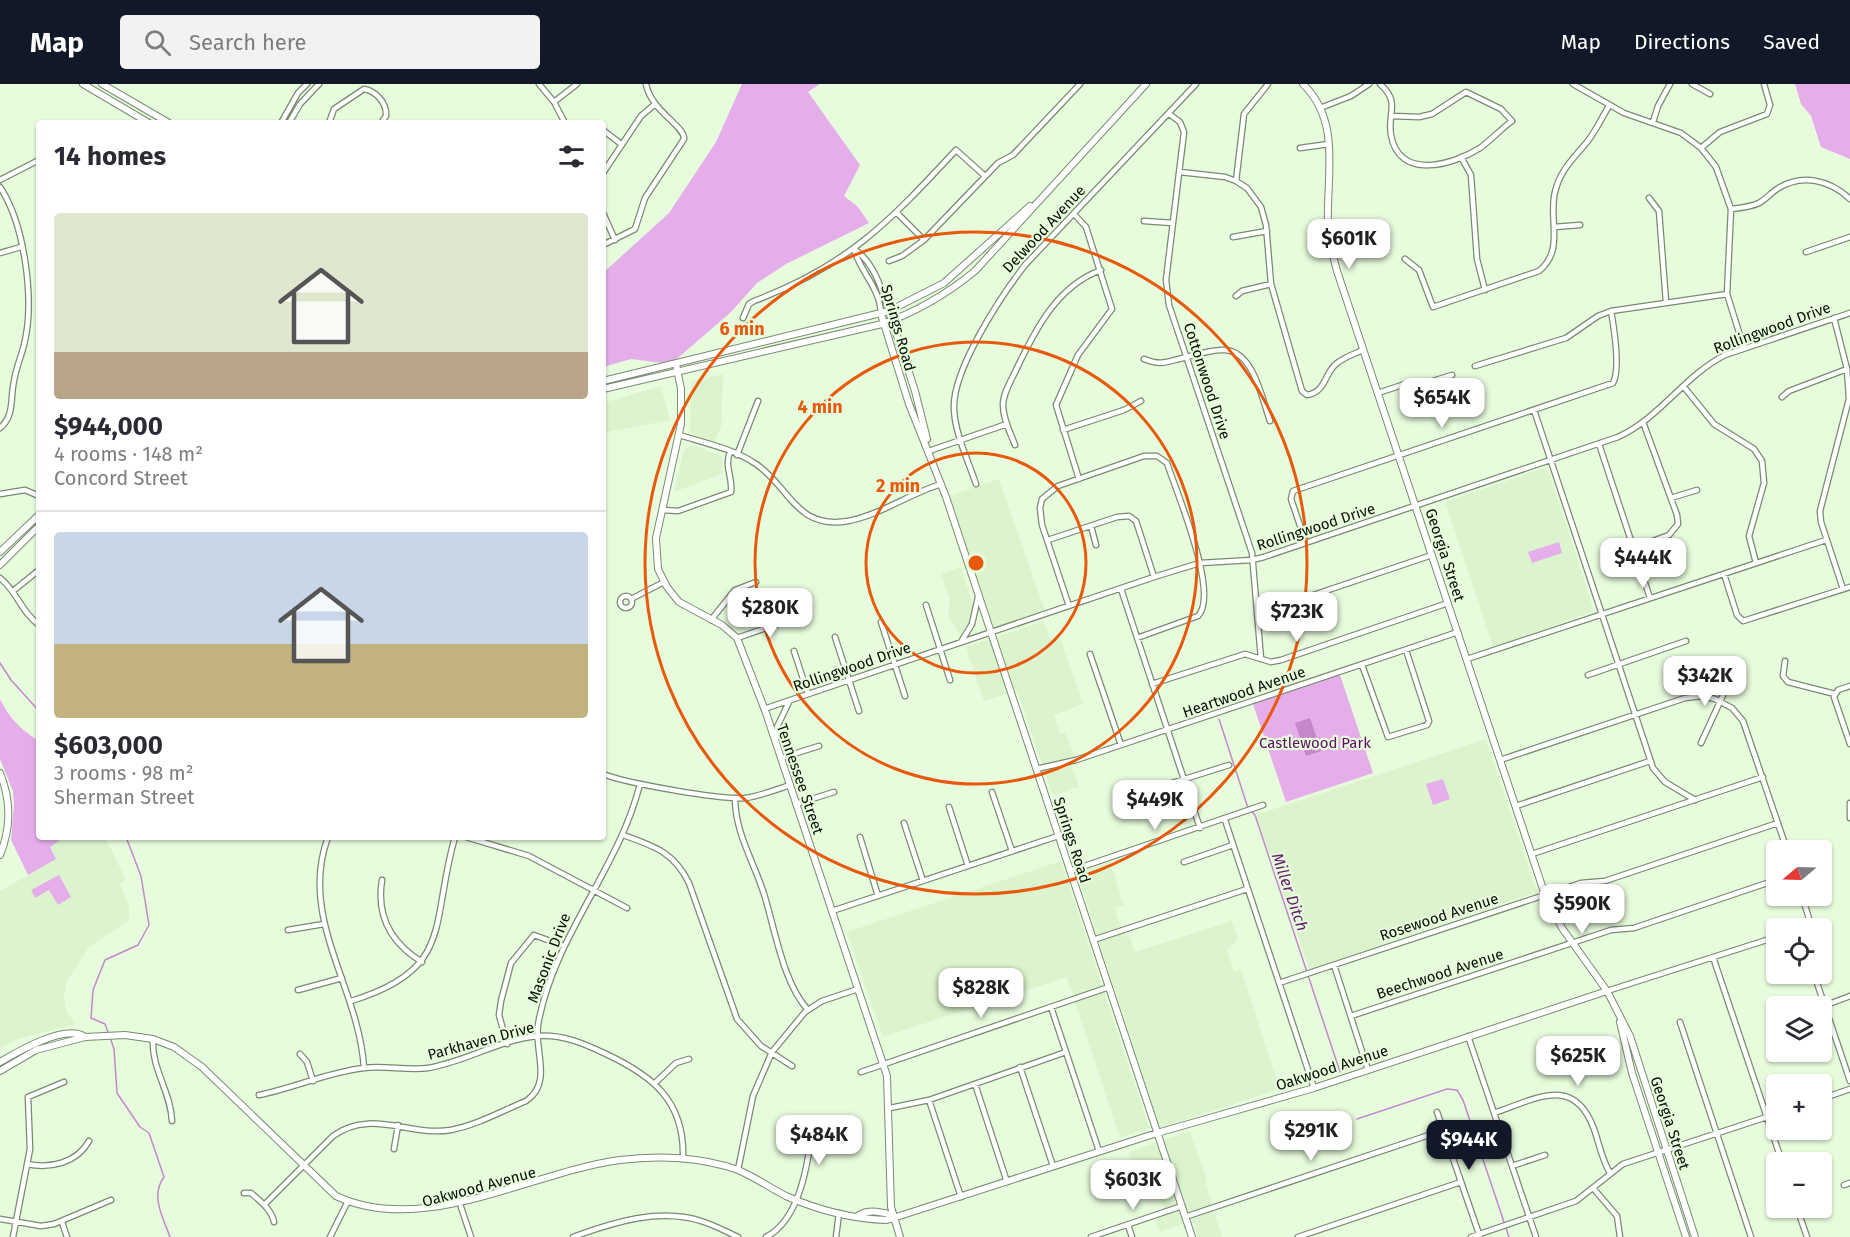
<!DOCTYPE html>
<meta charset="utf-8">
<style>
body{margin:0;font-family:"Fira Sans",sans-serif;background:#f2f2f3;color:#2b2b33;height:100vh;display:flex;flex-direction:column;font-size:22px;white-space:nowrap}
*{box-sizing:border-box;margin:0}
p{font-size:20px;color:#7c7c81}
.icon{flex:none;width:33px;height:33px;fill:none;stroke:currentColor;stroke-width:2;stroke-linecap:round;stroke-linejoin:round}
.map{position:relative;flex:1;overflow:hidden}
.details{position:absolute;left:36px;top:36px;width:570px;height:720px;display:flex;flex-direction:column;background:#fff;border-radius:6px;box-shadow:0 2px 4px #0004}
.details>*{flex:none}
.needle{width:39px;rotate:251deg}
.fabs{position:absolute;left:1766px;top:756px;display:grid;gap:12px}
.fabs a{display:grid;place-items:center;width:66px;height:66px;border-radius:6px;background:#fff;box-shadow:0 2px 4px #0004;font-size:30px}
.price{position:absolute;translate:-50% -51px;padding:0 14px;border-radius:12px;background:#fff;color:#222;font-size:20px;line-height:39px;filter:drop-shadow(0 2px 3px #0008)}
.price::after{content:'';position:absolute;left:50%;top:36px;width:18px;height:14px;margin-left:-9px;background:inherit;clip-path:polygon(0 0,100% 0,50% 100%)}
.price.active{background:#111827;color:#fff}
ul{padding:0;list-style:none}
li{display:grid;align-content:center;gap:12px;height:318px;padding:0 18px}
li+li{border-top:2px solid #e1e1e2}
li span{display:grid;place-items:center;height:186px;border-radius:6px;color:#555}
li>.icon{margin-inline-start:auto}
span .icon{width:108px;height:108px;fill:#fffc;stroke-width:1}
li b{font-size:26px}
h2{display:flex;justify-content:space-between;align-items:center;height:72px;padding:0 18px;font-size:26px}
header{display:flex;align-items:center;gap:36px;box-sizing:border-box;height:84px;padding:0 30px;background:#111827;color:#fff}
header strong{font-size:28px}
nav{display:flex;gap:33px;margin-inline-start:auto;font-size:21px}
.search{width:420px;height:54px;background:#f2f2f3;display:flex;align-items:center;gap:15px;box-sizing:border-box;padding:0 21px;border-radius:6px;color:#7c7c81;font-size:22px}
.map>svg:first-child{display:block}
.built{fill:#dbf4ce}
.green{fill:#e6adeb}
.water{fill:#c587ca}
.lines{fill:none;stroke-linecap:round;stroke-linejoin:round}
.stream{stroke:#c587ca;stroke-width:1.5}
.minor-casing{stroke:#788b6f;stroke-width:7}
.major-casing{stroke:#788b6f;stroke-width:8}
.minor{stroke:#fff;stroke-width:4.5}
.major{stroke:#fff;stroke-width:6}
.ring{fill:none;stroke:#e8590c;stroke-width:3}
.labels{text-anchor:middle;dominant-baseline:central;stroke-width:4.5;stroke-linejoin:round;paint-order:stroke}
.street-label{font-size:15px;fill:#080f05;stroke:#e7fcdd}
.park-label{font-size:15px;fill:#5b0e62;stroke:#e7fcdd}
.water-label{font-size:16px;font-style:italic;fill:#661c6e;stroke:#e7fcdd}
.centre{fill:#e8590c;stroke:#e7fcdd;stroke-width:3}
.ring-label{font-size:18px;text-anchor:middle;font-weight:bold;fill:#e8590c;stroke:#e7fcdd;stroke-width:4.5;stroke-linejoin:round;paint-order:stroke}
</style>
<header>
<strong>Map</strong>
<div class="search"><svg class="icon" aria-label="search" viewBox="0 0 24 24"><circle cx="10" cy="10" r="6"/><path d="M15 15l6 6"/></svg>Search here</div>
<nav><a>Map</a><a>Directions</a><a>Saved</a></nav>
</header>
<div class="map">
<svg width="1850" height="1153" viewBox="0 0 1850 1153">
<rect width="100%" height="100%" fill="#e7fcdd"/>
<path class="built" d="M723,290L721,343L714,359L693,351L690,347L691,297Z
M661,302L670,336L603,349V319Z
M692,361L722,372V390L674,408L684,366Z
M1544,384L1549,388L1594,527L1493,563L1445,418Z
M999,395L1046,530L991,548L946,413Z
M961,483L973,523L970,537L960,551L948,532L950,515L941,490Z
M1044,537L1050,555L1060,553L1083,620L1054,631L1060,650L1066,649L1074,672L1070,674L1079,703L1053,712L1017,607L984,617L966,563Z
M1486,655L1537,808L1309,885L1256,731Z
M65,753H105L126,796L120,800L129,824V836L89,863L67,897L64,911L66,927L76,940L18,955L0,964V807L56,775L50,763Z
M1061,777L1149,1044L1120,1054L1067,893L883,953L847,848Z
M1110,778L1124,821L1115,824L1121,843L1129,852L1135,868L1232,837L1238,855L1227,865L1234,888L1241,886L1280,1005L1160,1044L1077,789Z
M1190,1047L1207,1096L1205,1097L1212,1120L1191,1127L1180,1141L1159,1148L1155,1136L1164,1125L1155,1100L1141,1104L1129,1068Z
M1214,1127L1222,1153H1198L1192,1135Z"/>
<path class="green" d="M742,0H820L808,8L860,81L844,112L858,123L869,139L786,180L757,199L731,228L671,280L631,275L603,283V189L669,129L716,58Z
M1795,0H1850V75L1821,63L1811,32L1801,20Z
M1559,458L1562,469L1532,479L1528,468Z
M1339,588L1373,689L1286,718L1252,617Z
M0,615C9,634 21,646 39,657V753H65L50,763L56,775L28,791L11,756L14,721L13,707L0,675Z
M1443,695L1450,715L1433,721L1426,700Z
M59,791L71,813L58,821L49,806L35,814L31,806Z"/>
<path class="water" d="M1310,634L1321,667L1306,672L1295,639Z"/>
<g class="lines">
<path class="stream" d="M0,579L11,596L39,627
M1219,635L1248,724L1255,731L1340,988
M108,948L105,940L91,934L93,906L105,876L138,861L149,841L141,792L126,753
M110,953L114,965L117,1009L140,1043L149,1049L164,1093C150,1112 163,1133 170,1153
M1357,1035L1447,1005L1457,1006L1463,1016L1509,1153"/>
<defs>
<path id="minor" d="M539,0L554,18L565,39
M1380,0C1401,19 1387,28 1391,51C1399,97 1453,81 1480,64C1491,56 1501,45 1512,37L1501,25L1466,8L1432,30L1419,33L1392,32
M1573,0L1624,29L1681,49L1701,64L1716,83L1731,125L1727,210L1744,264
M1692,0L1710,10
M554,18L577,0
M1320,24L1351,12L1369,0
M1169,30L1180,38L1184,48L1166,196L1169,221L1252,469L1261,575
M1653,38L1658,22L1670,0
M281,39L298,9L307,0
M289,39L300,20L319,0
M329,39L334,25L364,5C376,7 387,19 386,32L381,39
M603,46L621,60
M1300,64L1329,60
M1701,64L1720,48L1767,30L1770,21L1764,0
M1461,73L1471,91L1477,175L1485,206
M1180,88L1225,93L1236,97L1247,104L1261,123L1266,141L1271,200L1302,307L1307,311C1326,308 1324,290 1336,280C1344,273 1354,270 1363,266
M603,89L641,32L654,21
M0,96L39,76
M1236,97L1244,30L1268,0
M0,103C25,141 35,217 24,261C21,273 16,284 14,297C10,313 15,332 0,344
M1649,114L1659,127L1666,218
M1731,125C1740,124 1751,123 1759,119C1766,115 1771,109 1777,105C1802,89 1830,96 1850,115
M603,129L615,156
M897,129L924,156L998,79L1013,71L1080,0
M1074,130L1086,143L1112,225L1078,271L1056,321L1079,395
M1144,137L1173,139
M1554,143L1580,141
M1233,153L1267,147
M603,161L635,145L645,114L684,55C685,42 651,27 646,0
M854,165C874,178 882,206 889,227
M854,165C860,188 880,203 881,230
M1806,168L1850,153
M0,169L21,163
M1405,175L1419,186L1433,223L1539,187C1565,166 1548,135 1555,108C1560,86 1574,74 1587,58C1596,47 1602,33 1609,22
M889,177L902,172L924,156
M1236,212L1242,207L1271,200
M743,234L749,220L754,217C848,182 890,137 956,66L985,92
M1834,234L1847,285L1849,315L1820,427L1821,438L1843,505
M1144,275C1159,281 1164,279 1179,275C1192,272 1210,265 1225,266C1254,268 1262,315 1270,337
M1475,282L1566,254L1598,232L1611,227L1727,210
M1684,303L1714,340L1754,365L1762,377L1764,399L1749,452L1756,479
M1378,309L1411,298L1423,300L1452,291
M1782,313L1789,307L1847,285
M1534,326L1653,684L1665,698L1695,716
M1063,346L1124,326L1141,317
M679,351C705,359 734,365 756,380C790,403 796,446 848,437C880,431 909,410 941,400
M1599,360L1650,514
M1015,361C1010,348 1003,335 1003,321C1003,309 1011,297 1016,286C1035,246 1057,202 1101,186
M929,367L1007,340
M737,371L758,317
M976,400C968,376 955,350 954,325C952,286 1001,212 1025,181L1196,0
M0,410L25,406L39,412
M1671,414L1697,406
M663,426L678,427L731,408C733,393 724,383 730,368
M1091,442L1096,461
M1048,456L1117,433L1129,432L1136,437L1154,493
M1306,459L1291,415L1293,407L1613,299C1621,284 1614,244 1611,227
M1633,464L1669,451L1678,440L1677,431L1643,338
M1724,490L1737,531L1743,537L1850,503
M0,494C17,507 21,528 39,541
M1121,505L1200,744
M13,507L39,486
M620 518a6 6 0 1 1 12 0a6 6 0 1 1-12 0Z
M631,515L664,498
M926,521L950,596
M1069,522L1042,441L1040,424L1042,415L1058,402L1144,372H1157L1167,379C1176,407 1220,510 1198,532L1137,554
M1257,530L1432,471
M711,536L735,506L756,498
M881,538L905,612
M835,553L859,627
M737,554L795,534
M961,558L972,540L978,513
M794,567L808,610
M1090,570L1121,661
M1467,575L1826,456
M1785,577L1783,592L1788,598L1835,610
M1362,581L1388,653L1427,641L1429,637L1406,566
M1588,591L1686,557
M1152,600L1245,570L1271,578L1281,576L1448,519
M1850,602L1838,606L1834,613L1850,660
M764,625L1154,493L1200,479L1252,476L1264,473L1618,353C1661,333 1684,292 1725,271L1850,229
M776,655L777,643L789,618
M1701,659L1730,596
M781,674L819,662
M1500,676L1685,614L1702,612L1715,615L1732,624L1743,637L1787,766
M1036,685L1076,676L1121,661L1458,548
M603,690C625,699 721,716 745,714C760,712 775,706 790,701
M1150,706L1229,681
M992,708L1012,767
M735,714C735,749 754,778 764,810C775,845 783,899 808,926
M1850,719V734
M796,720L834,708
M1516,722L1650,677
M949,723L968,782
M1225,736L1314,1004
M904,739L923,797
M623,751C654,762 674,768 689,799L737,935L761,962L792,982
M328,753C298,834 359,903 364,984
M466,753L529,772L627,824
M860,753L878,812
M1532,770L1763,693
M1184,778L1233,761
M1070,787L1263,721
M382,796C376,833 391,859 422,878
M1802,812L1812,844
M832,827L1058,752
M1801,844L1811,841
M288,846L324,840
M1093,856L1247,805
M1713,873L1782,1078
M1334,881L1368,986
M1815,893L1850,997
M1279,899L1581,799L1605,797L1778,739
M298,906L342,894
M1607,907L1776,853
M351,917C455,886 430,839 455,753
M1051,923L1099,1067
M1821,923L1850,912
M1351,932L1611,846L1634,844L1776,796
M1680,938L1751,1153
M1468,952L1536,1153
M153,955C151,984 171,1008 172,1037
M507,960L499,931L501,917L511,879L534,851L564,862
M300,970L307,978L313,997
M1020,983L1053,1082
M861,988L1109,903
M655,999L676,979L689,975
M975,1000L1007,1098
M259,1011C294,1004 328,988 364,984C385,981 407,987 428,984C465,978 499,956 537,952C562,950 583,959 606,970C653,992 685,1017 683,1075
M1821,1015L1850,1005
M929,1016L961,1113
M890,1024L929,1016L1066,968
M1437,1028L1480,1153
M1494,1029C1536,1015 1574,990 1594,1045C1599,1059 1602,1076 1610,1089
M394,1065L398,1041
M27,1080C50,1085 77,1079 89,1057
M1512,1082L1545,1071
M738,1086L753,1012L772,968L805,928L822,917L858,905
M1844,1101L1850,1099
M1593,1104L1617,1132L1620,1153
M244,1109H251C260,1117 272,1126 274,1138
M264,1121L333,1052C371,1024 410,1053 451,1046C477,1041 502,1027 526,1017C553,999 534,967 538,941C553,853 619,785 640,700
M461,1123L471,1153
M1797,1124L1807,1153
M1185,1133L1444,1046
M0,1135L41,1142L54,1140L111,1116
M62,1138L67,1153
M1128,1141L1132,1153
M13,1153L30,1065L28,1013L64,998
M330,1153L347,1119
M573,1153C614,1138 661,1123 704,1138C716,1142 727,1148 738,1153
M766,1153C800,1136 809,1076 812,1042
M836,1153L839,1129
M1091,1153L1182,1122
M1298,1153L1461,1098
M1471,1153L1576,1117L1623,1080L1776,1030"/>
<path id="major" d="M83,0L149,39
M102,0L169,39
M1303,0C1342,38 1326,92 1328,141C1329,157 1333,172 1337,187L1545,811L1562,844L1607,907L1630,952L1695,1153
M889,227L915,307L927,355
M881,230L909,320L946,413L1192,1153
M676,280L681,305V340L656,454L658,485L667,503L679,518L722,541L737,554L766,629L887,992L891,1123L900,1153
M603,297L889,227L944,199L1030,122
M603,305L882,240C916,228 947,210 975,187L1146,0
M0,468L39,431
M0,481L39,442
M0,689C11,716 11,744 0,771
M1620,938L1632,989L1686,1153
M0,978C17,968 66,939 85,953
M0,987L36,966L85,953L125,951L153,955L174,963L202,983L336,1112C424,1153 530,1088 620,1076C658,1071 702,1073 738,1086C755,1093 770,1104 786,1112C818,1126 853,1135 887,1136L1157,1049L1314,1004L1607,907
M859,1131C869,1125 884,1128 894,1132"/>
</defs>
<use href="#minor" class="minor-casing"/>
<use href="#major" class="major-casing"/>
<use href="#minor" class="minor"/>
<use href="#major" class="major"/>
</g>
<g class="ring">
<circle cx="976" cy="479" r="110"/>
<circle cx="976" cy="479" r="221"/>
<circle cx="976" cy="479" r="331"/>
</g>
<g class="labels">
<g class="street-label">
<text transform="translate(1044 145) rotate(-47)">Delwood Avenue</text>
<text transform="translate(898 244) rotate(74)">Springs Road</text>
<text transform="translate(1772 244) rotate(-20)">Rollingwood Drive</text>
<text transform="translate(1207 297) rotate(72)">Cottonwood Drive</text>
<text transform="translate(1316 443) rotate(-18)">Rollingwood Drive</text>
<text transform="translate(1445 471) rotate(72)">Georgia Street</text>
<text transform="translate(852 583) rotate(-19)">Rollingwood Drive</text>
<text transform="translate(1244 608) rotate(-19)">Heartwood Avenue</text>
<text transform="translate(800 695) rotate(71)">Tennessee Street</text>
<text transform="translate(1072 756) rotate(72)">Springs Road</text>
<text transform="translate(1439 833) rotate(-18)">Rosewood Avenue</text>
<text transform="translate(549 874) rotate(-69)">Masonic Drive</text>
<text transform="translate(1440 890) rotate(-18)">Beechwood Avenue</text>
<text transform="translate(481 957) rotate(-15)">Parkhaven Drive</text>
<text transform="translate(1332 984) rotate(-18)">Oakwood Avenue</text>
<text transform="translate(1670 1039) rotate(72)">Georgia Street</text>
<text transform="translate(479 1103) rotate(-15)">Oakwood Avenue</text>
</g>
<g class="park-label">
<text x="1315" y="659">Castlewood Park</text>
</g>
<g class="water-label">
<text transform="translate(1290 808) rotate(71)">Miller Ditch</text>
</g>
</g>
<circle cx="976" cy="479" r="9" class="centre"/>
<g class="ring-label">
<text x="742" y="251">6 min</text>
<text x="820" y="329">4 min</text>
<text x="898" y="408">2 min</text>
</g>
</svg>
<div class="fabs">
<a><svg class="needle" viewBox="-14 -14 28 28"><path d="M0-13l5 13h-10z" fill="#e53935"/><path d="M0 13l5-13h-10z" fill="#7c7c81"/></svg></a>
<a><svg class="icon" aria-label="locate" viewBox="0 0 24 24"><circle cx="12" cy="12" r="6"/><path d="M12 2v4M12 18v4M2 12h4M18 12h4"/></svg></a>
<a><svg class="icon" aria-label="layers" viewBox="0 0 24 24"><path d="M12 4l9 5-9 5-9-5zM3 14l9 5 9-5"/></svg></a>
<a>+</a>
<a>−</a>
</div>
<b class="price" style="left:1349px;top:186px">$601K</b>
<b class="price" style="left:1442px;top:345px">$654K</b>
<b class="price" style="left:1643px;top:505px">$444K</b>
<b class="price" style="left:770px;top:555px">$280K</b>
<b class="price" style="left:1297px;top:559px">$723K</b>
<b class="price" style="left:1705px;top:623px">$342K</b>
<b class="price" style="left:1155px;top:747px">$449K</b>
<b class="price" style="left:1582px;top:851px">$590K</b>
<b class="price" style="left:981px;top:935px">$828K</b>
<b class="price" style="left:1578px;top:1003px">$625K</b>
<b class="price" style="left:1311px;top:1078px">$291K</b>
<b class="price" style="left:819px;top:1082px">$484K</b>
<b class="price active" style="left:1469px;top:1087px">$944K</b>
<b class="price" style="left:1133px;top:1127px">$603K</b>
<section class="details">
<h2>14 homes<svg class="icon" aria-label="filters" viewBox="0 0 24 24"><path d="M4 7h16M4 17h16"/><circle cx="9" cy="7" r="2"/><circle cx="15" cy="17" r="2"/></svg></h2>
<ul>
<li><span style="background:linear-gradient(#dfe7d0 75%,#b9a48a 0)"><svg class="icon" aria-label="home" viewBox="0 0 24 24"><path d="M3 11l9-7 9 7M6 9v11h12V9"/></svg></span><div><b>$944,000</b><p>4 rooms · 148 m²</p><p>Concord Street</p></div></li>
<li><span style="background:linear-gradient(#c9d6e8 60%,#c2b280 0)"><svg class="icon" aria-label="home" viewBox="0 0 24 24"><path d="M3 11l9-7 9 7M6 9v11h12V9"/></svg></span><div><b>$603,000</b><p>3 rooms · 98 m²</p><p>Sherman Street</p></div></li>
</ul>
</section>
</div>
